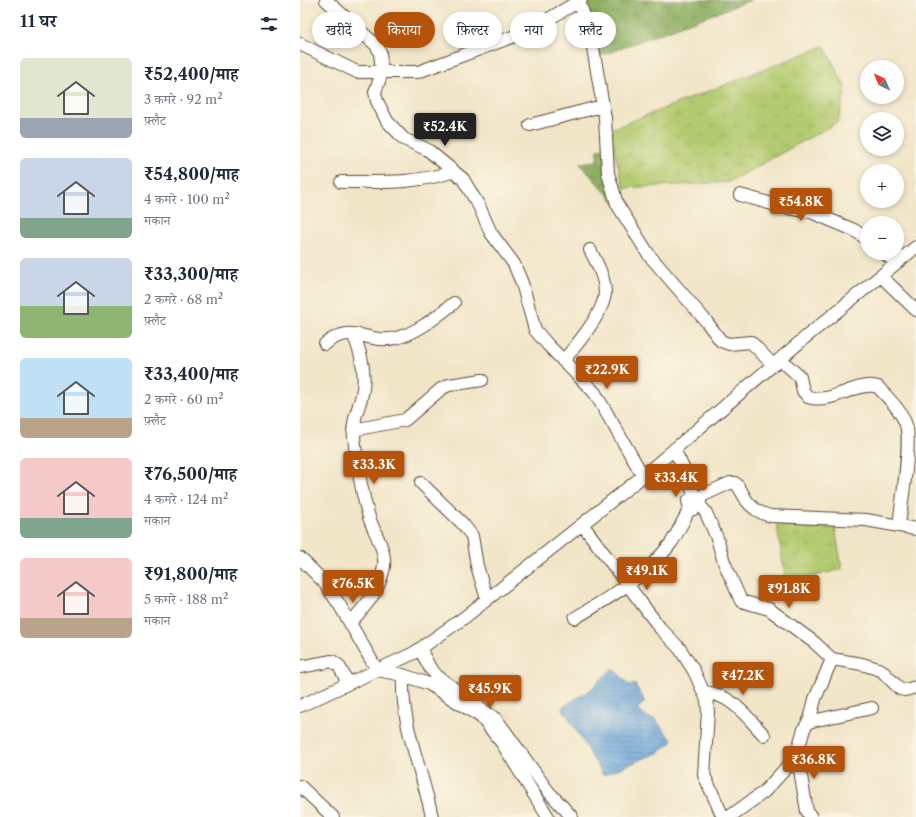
<!DOCTYPE html>
<html lang="hi">
<meta charset="utf-8">
<style>
body{margin:0;font-family:"Libre Caslon Text","Noto Serif Devanagari",serif;background:#f6f6f7;color:#1f2937;height:100vh;display:flex;flex-direction:column;font-size:15px;white-space:nowrap}
*{box-sizing:border-box;margin:0}
p{font-size:13px;color:#747a83}
.icon{flex:none;width:22px;height:22px;fill:none;stroke:currentColor;stroke-width:2;stroke-linecap:round;stroke-linejoin:round}
.map{position:relative;flex:1;overflow:hidden}
.details{display:flex;flex-direction:column;background:#fff;width:300px}
.details>*{flex:none}
.top-card{position:absolute;left:12px;top:12px;width:380px;height:36px;display:flex;gap:8px}
.needle{width:26px;rotate:316deg}
.buttons{position:absolute;left:560px;top:60px;display:grid;gap:8px}
.buttons a{display:grid;place-items:center;width:44px;height:44px;border-radius:50%;background:#fff;box-shadow:0 2px 6px #0003;font-size:20px}
.price{position:absolute;translate:-50% -34px;padding:0 9px;border-radius:4px;background:#b45309;color:#fff;font-size:13px;line-height:26px;filter:drop-shadow(0 1px 2px #0008)}
.price::after{content:'';position:absolute;left:50%;top:24px;width:12px;height:9px;margin-left:-6px;background:inherit;clip-path:polygon(0 0,100% 0,50% 100%)}
.price.selected{background:#222;color:#fff}
ul{padding:0;list-style:none}
li{display:flex;align-items:center;gap:12px;height:100px;padding:0 20px}
li span{display:grid;place-items:center;flex:none;width:112px;height:80px;border-radius:6px;color:#555}
li>.icon{margin-inline-start:auto}
span .icon{width:48px;height:48px;fill:#fffc;stroke-width:1}
li b{font-size:17px}
h2{display:flex;justify-content:space-between;align-items:center;height:48px;padding:0 20px;font-size:17px}
.pill{padding:0 14px;border-radius:18px;background:#fff;box-shadow:0 2px 6px #0003;font-size:14px;line-height:36px}
.pill.selected{background:#b45309;color:#fff}
main{display:flex;flex:1;min-height:0}
.map>svg:first-child{display:block}
.grass{fill:url(#grass-tufts);stroke:#767a47}
.forest{fill:url(#forest-crowns);stroke:#646c40}
.water{fill:url(#water-rules);stroke:#50667b}
.lines{fill:none;stroke-linecap:round;stroke-linejoin:round}
.minor-casing{stroke:#564637;stroke-width:14}
.minor{stroke:#fff;stroke-width:12}
</style>
<main>
<section class="details">
<h2>11 घर<svg class="icon" aria-label="filters" viewBox="0 0 24 24"><path d="M4 7h16M4 17h16"/><circle cx="9" cy="7" r="2"/><circle cx="15" cy="17" r="2"/></svg></h2>
<ul>
<li><span style="background:linear-gradient(#dfe7d0 75%,#9aa5b1 0)"><svg class="icon" aria-label="home" viewBox="0 0 24 24"><path d="M3 11l9-7 9 7M6 9v11h12V9"/></svg></span><div><b>₹52,400/माह</b><p>3 कमरे · 92 m²</p><p>फ़्लैट</p></div></li>
<li><span style="background:linear-gradient(#c9d6e8 75%,#7fa58c 0)"><svg class="icon" aria-label="home" viewBox="0 0 24 24"><path d="M3 11l9-7 9 7M6 9v11h12V9"/></svg></span><div><b>₹54,800/माह</b><p>4 कमरे · 100 m²</p><p>मकान</p></div></li>
<li><span style="background:linear-gradient(#c9d6e8 60%,#8fb573 0)"><svg class="icon" aria-label="home" viewBox="0 0 24 24"><path d="M3 11l9-7 9 7M6 9v11h12V9"/></svg></span><div><b>₹33,300/माह</b><p>2 कमरे · 68 m²</p><p>फ़्लैट</p></div></li>
<li><span style="background:linear-gradient(#bfe0f5 75%,#b9a48a 0)"><svg class="icon" aria-label="home" viewBox="0 0 24 24"><path d="M3 11l9-7 9 7M6 9v11h12V9"/></svg></span><div><b>₹33,400/माह</b><p>2 कमरे · 60 m²</p><p>फ़्लैट</p></div></li>
<li><span style="background:linear-gradient(#f6c9c9 75%,#7fa58c 0)"><svg class="icon" aria-label="home" viewBox="0 0 24 24"><path d="M3 11l9-7 9 7M6 9v11h12V9"/></svg></span><div><b>₹76,500/माह</b><p>4 कमरे · 124 m²</p><p>मकान</p></div></li>
<li><span style="background:linear-gradient(#f6c9c9 75%,#b9a48a 0)"><svg class="icon" aria-label="home" viewBox="0 0 24 24"><path d="M3 11l9-7 9 7M6 9v11h12V9"/></svg></span><div><b>₹91,800/माह</b><p>5 कमरे · 188 m²</p><p>मकान</p></div></li>
</ul>
</section>
<div class="map">
<svg width="616" height="817" viewBox="0 0 616 817">
<defs>
<pattern id="grass-tufts" width="24" height="20" patternUnits="userSpaceOnUse"><rect width="24" height="20" fill="#b2cb70"/><path d="M3 7l-1-3M5 7V3M7 7l1-3M15 17l-1-3M17 17v-4M19 17l1-3" fill="none" stroke="#9aae61"/></pattern>
<pattern id="forest-crowns" width="20" height="18" patternUnits="userSpaceOnUse"><rect width="20" height="18" fill="#8daf62"/><path d="M2 6a3 3 0 1 1 6 0M12 15a3 3 0 1 1 6 0" fill="none" stroke="#748f50"/></pattern>
<pattern id="water-rules" width="6" height="5" patternUnits="userSpaceOnUse"><rect width="6" height="5" fill="#66a3d8"/><path d="M0 2.5h6" fill="none" stroke="#5585af"/></pattern>
</defs>
<rect width="100%" height="100%" fill="#fcf5e5"/>
<filter id="ink" filterUnits="userSpaceOnUse"><feTurbulence type="fractalNoise" baseFrequency=".025" numOctaves="2"/><feDisplacementMap in="SourceGraphic" scale="8" xChannelSelector="R" yChannelSelector="G"/><feConvolveMatrix kernelMatrix="1 2 1 2 8 2 1 2 1" color-interpolation-filters="sRGB"/></filter>
<filter id="wash" filterUnits="userSpaceOnUse"><feTurbulence type="fractalNoise" baseFrequency=".012" numOctaves="4" result="noise"/><feDisplacementMap in="SourceGraphic" scale="16" xChannelSelector="R" yChannelSelector="G"/><feGaussianBlur stdDeviation="0.9" result="paint"/><feColorMatrix in="noise" values="0 0 0 0 0 0 0 0 0 0 0 0 0 0 0 0 0 1.4 0 .05"/><feComposite in="paint" operator="in"/></filter>
<g filter="url(#wash)">
<rect width="100%" height="100%" fill="#f1e5c7"/>
<path class="grass" d="M524,46L546,88L538,122L429,182L324,188L309,130Z
M476,519L534,522L542,569L486,583Z"/>
<path class="forest" d="M292,0H451L300,56L282,6Z
M309,146L320,208L279,163L297,161L298,150Z"/>
<path class="water" d="M313,668L330,685L335,684L345,702L337,709L347,717L355,719L373,741L360,752L303,775L262,707L290,690Z"/>
</g>
<g filter="url(#ink)">
<g class="lines">
<defs>
<path id="minor" d="M26,0L76,45L80,52L82,73L75,92L77,101L87,121L104,139L128,150L163,179L179,206L191,233L214,264L222,283L235,330L248,345L295,393L343,476
M275,0L282,10L291,36L305,118L308,173L317,204L349,255L406,321L421,341L429,344L451,342L473,365
M0,44L57,72H118L228,31L281,0
M230,125L302,106
M41,182C79,182 118,184 154,171
M440,195L483,207L511,212L554,230L567,239
M584,253L596,263
M581,276L616,310
M25,344C53,321 67,345 96,338C119,332 136,317 154,303
M480,359L500,377L503,391L508,397C533,405 557,380 578,387C589,399 601,410 606,425C612,443 601,504 599,526
M263,361C276,346 304,313 305,293C305,278 297,263 290,250
M53,430L105,420L141,389L149,385L182,380
M374,449L390,482L394,497
M121,483L162,523L172,536L177,566L187,599
M397,498L430,483H435C439,486 441,491 444,496C450,508 459,513 471,516L566,520L616,529
M400,505L394,509L390,508L388,501L394,497L400,501V505L406,513L417,538L424,562L441,601L469,609L515,643L532,659L562,664L581,670L600,689L605,690L616,687
M282,524L360,628L380,649L394,671L407,700L408,712L404,775L423,817
M0,558L23,581L39,604L77,670L103,675L129,684L181,717L202,743L248,817
M275,618C310,597 346,577 371,543C378,533 384,519 390,508
M50,623C65,607 81,589 84,566C86,549 74,533 69,517C61,491 57,464 54,437C52,422 57,412 61,399C67,377 62,354 53,334
M120,649L130,668L137,676L197,720L248,791L272,817
M0,667L32,661L39,666L48,683
M103,675C101,727 122,768 132,817
M404,692C431,694 446,716 464,735
M0,706L114,653L165,617L343,476L507,336L616,247
M508,722L572,708
M497,753L507,811L511,817
M0,786L33,817
M429,817L464,792L487,767L497,753L504,729L510,719L515,699L532,659"/>
</defs>
<use href="#minor" class="minor-casing"/>
<use href="#minor" class="minor"/>
</g>
</g>
</svg>
<div class="buttons">
<a><svg class="needle" viewBox="-14 -14 28 28"><path d="M0-13l5 13h-10z" fill="#e53935"/><path d="M0 13l5-13h-10z" fill="#747a83"/></svg></a>
<a><svg class="icon" aria-label="layers" viewBox="0 0 24 24"><path d="M12 4l9 5-9 5-9-5zM3 14l9 5 9-5"/></svg></a>
<a>+</a>
<a>−</a>
</div>
<b class="price selected" style="left:145px;top:147px">₹52.4K</b>
<b class="price" style="left:501px;top:222px">₹54.8K</b>
<b class="price" style="left:307px;top:390px">₹22.9K</b>
<b class="price" style="left:74px;top:485px">₹33.3K</b>
<b class="price" style="left:376px;top:498px">₹33.4K</b>
<b class="price" style="left:347px;top:591px">₹49.1K</b>
<b class="price" style="left:53px;top:604px">₹76.5K</b>
<b class="price" style="left:489px;top:609px">₹91.8K</b>
<b class="price" style="left:443px;top:696px">₹47.2K</b>
<b class="price" style="left:190px;top:709px">₹45.9K</b>
<b class="price" style="left:514px;top:780px">₹36.8K</b>
<div class="top-card">
<a class="pill">खरीदें</a>
<a class="pill selected">किराया</a>
<a class="pill">फ़िल्टर</a>
<a class="pill">नया</a>
<a class="pill">फ़्लैट</a>
</div>
</div>
</main>
